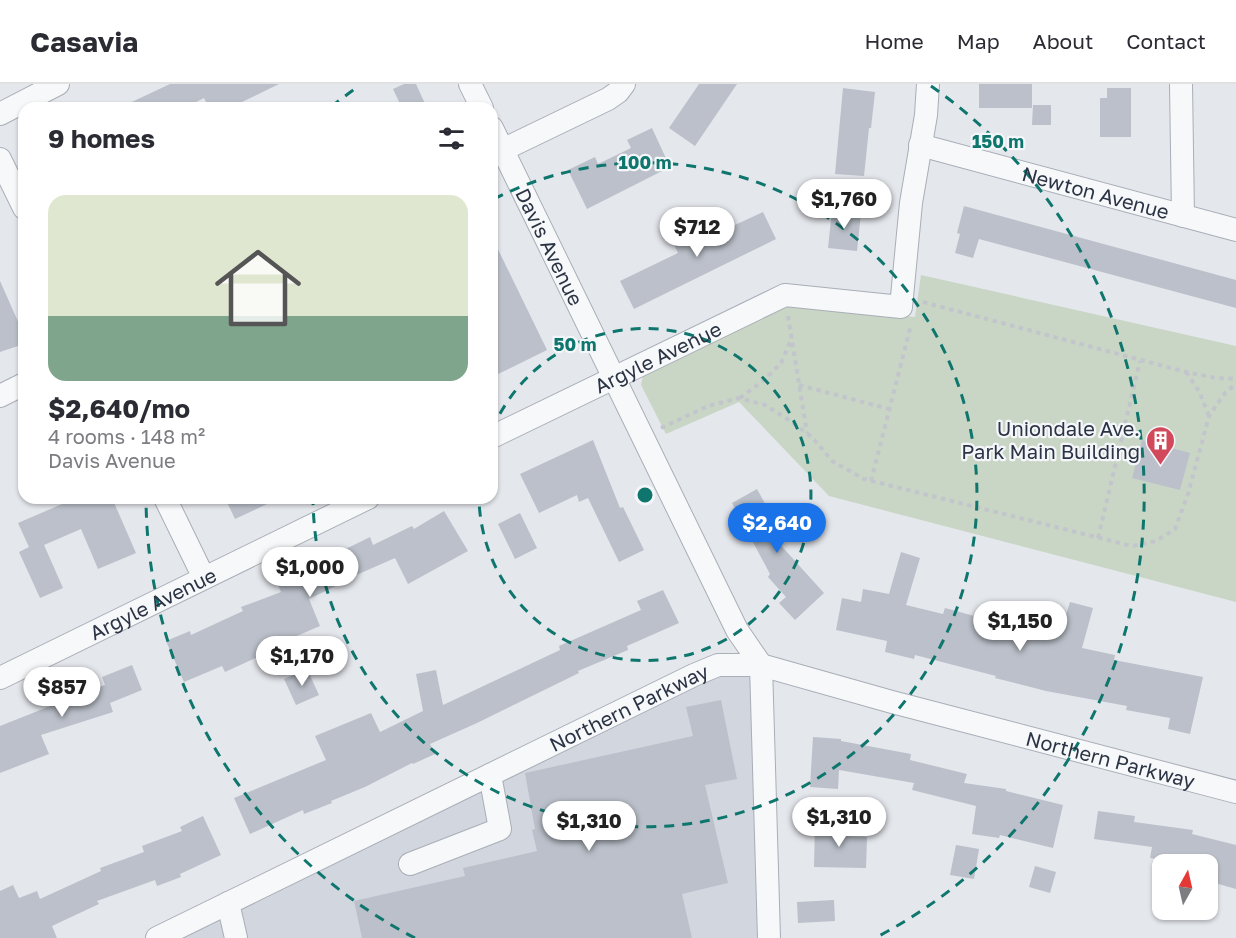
<!DOCTYPE html>
<meta charset="utf-8">
<style>
body{margin:0;font-family:"Golos Text",sans-serif;background:#f2f2f3;color:#2b2b33;height:100vh;display:flex;flex-direction:column;font-size:22px;white-space:nowrap}
*{box-sizing:border-box;margin:0}
p{font-size:20px;color:#7c7c81}
.icon{flex:none;width:33px;height:33px;fill:none;stroke:currentColor;stroke-width:2;stroke-linecap:round;stroke-linejoin:round}
.map{position:relative;flex:1;overflow:hidden}
.details{position:absolute;left:18px;top:18px;width:480px;height:402px;display:flex;flex-direction:column;background:#fff;border-radius:18px;box-shadow:0 2px 4px #0004}
.details>*{flex:none}
.needle{width:39px;rotate:8deg}
.fabs{position:absolute;left:1152px;top:770px;display:grid;gap:12px}
.fabs a{display:grid;place-items:center;width:66px;height:66px;border-radius:12px;background:#fff;box-shadow:0 2px 4px #0004;font-size:30px}
.price{position:absolute;translate:-50% -51px;padding:0 14px;border-radius:21px;background:#fff;color:#222;font-size:20px;line-height:39px;filter:drop-shadow(0 2px 3px #0008)}
.price::after{content:'';position:absolute;left:50%;top:36px;width:18px;height:14px;margin-left:-9px;background:inherit;clip-path:polygon(0 0,100% 0,50% 100%)}
.price.selected{background:#1a73e8;color:#fff}
ul{padding:0;list-style:none}
li{display:grid;align-content:center;gap:12px;height:318px;padding:0 30px}
li span{display:grid;place-items:center;height:186px;border-radius:18px;color:#555}
li>.icon{margin-inline-start:auto}
span .icon{width:108px;height:108px;fill:#fffc;stroke-width:1}
li b{font-size:26px}
h2{display:flex;justify-content:space-between;align-items:center;height:72px;padding:0 30px;font-size:26px}
header{display:flex;align-items:center;gap:36px;box-sizing:border-box;height:84px;padding:0 30px;background:#fff;border-bottom:2px solid #e1e1e2}
header strong{font-size:28px}
nav{display:flex;gap:33px;margin-inline-start:auto;font-size:21px}
.map>svg:first-child{display:block}
.built{fill:#d2d6de}
.green{fill:#c9d6c5}
.building{fill:#bbc0ca}
.lines{fill:none;stroke-linecap:round;stroke-linejoin:round}
.minor-casing{stroke:#a9aeb7;stroke-width:24}
.path{stroke:#c2c5cb;stroke-width:4;stroke-dasharray:4.5 4.5;stroke-linecap:butt}
.minor{stroke:#f7f8fa;stroke-width:22}
.ring{fill:none;stroke:#0f766e;stroke-width:3;stroke-dasharray:10 8}
.labels{text-anchor:middle;dominant-baseline:central;stroke-width:4.5;stroke-linejoin:round;paint-order:stroke}
.street-label{font-size:20px;fill:#2b3445;stroke:#f4f6f9}
.poi-label{font-size:20px;fill:#2b3445;stroke:#f4f6f9;text-anchor:end}
.centre{fill:#0f766e;stroke:#f4f6f9;stroke-width:3}
.ring-label{font-size:18px;text-anchor:middle;font-weight:bold;fill:#0f766e;stroke:#f4f6f9;stroke-width:4.5;stroke-linejoin:round;paint-order:stroke}
</style>
<header>
<strong>Casavia</strong>
<nav><a>Home</a><a>Map</a><a>About</a><a>Contact</a></nav>
</header>
<div class="map">
<svg width="1236" height="854" viewBox="0 0 1236 854">
<rect width="100%" height="100%" fill="#e4e7ec"/>
<path class="built" d="M761,581L769,854H157L694,591Z"/>
<path class="green" d="M921,191L1236,262V518L829,412L739,318L666,350L641,301L643,292L777,225L792,222L915,233Z"/>
<path class="building" d="M170,0H279L240,19L242,24H209L204,14L184,24H119Z
M404,0H416L427,24H402L393,5Z
M699,0H737L695,62L669,44Z
M979,0H1032V24H979Z
M843,4L875,8L871,44H869L864,92L835,90Z
M1107,4H1131V53H1100V14H1107Z
M1033,21H1051V41H1032Z
M652,44L670,83L587,125L568,86L595,73L598,80L631,64L627,56Z
M964,122L1236,196V224L979,155L973,174L955,169L960,150L957,149Z
M832,126L861,129L857,167L828,164Z
M763,128L776,155L634,225L620,197L678,169L670,152L701,137L709,153Z
M492,153L547,266L492,293Z
M0,197L24,251V260L0,268Z
M593,356L620,424L623,423L644,466L619,478L588,414L579,418L577,411L539,429L520,390Z
M1142,356L1190,369L1180,406L1132,394Z
M757,405L774,436L785,430L794,446L776,456L824,509L795,536L779,519L786,513L768,493L770,490L732,419Z
M76,414H112L136,469L98,485L81,445L44,461L63,504L40,514L19,468L29,463L18,439Z
M225,414H280L235,435Z
M444,427L468,467L408,500L395,474L345,496L346,497L309,515L320,542L285,557L286,560L225,588L222,582L184,598L166,557L190,547L191,551L243,527L241,523L281,508L276,497L297,487V489L370,453L373,461L412,442L414,445Z
M520,429L537,464L515,475L498,440Z
M901,468L920,474L906,521L943,530L945,524L978,533L977,537L1047,554L1054,528L1066,531L1070,518L1093,524L1082,564L1115,571L1114,576L1203,593L1190,650L1168,645L1170,634L1126,626L1127,622L1046,607L995,594L996,592L915,571L914,575L885,568L887,557L836,546L842,514L861,518L863,505L889,510Z
M663,506L679,539L627,562L628,566L578,587L579,589L477,639L430,660L435,670L413,680L412,679L365,703L331,717L332,719L304,730L303,726L250,750L234,714L326,676L315,652L371,629L380,648L423,627L416,590L436,586L443,621L560,566L559,562L641,526L637,517Z
M132,581L142,606L110,619L113,628L41,651L49,670L0,689V642L58,619L57,616L105,601L102,593Z
M307,585L319,611L296,621L284,595Z
M721,616L737,695L705,701L728,799L682,810L692,854H362L354,817L465,792L463,784L537,767L532,746L535,745L525,689L693,652L686,623Z
M813,653L841,655V657L911,670L910,676L967,690L964,699L1006,705V707L1063,721L1053,764L1000,751L999,754L972,750L976,722L912,706L914,699L839,686L838,705L810,703Z
M1098,727L1135,732L1134,738L1193,746L1192,750L1236,761V805L1208,797V780H1190L1150,774L1152,763L1094,755Z
M203,732L221,771L180,790L181,793L157,802L155,796L97,817L99,820L52,842L57,854H0V807L13,801L19,814L37,807L40,815L101,787L100,784L144,768L142,762L182,747L180,743Z
M815,741L845,742V752L867,753L866,784L814,783Z
M956,761L979,765L974,795L950,791Z
M1035,782L1056,788L1050,809L1029,803Z
M834,816L835,837L798,839L797,818Z"/>
<g class="lines">
<defs>
<g id="minor">
<path d="M470,0L482,24"/>
<path d="M1181,0L1183,132"/>
<path d="M0,30L58,0"/>
<path id="s1" d="M492,44L737,546L761,581L769,854"/>
<path id="s2" d="M920,61L1236,146"/>
<path d="M492,71L608,15L618,8L624,0"/>
<path d="M0,75L24,124"/>
<path d="M0,312L24,300"/>
<path id="s3" d="M492,353L785,211L901,223L911,119L926,31L928,0"/>
<path d="M165,414L204,494"/>
<path id="s4" d="M0,594L368,414"/>
<path d="M410,780L500,745L490,691"/>
<path d="M228,819L236,854"/>
<path id="s5" d="M157,854L694,591L718,581H761L892,618L1236,708"/>
</g>
</defs>
<use href="#minor" class="minor-casing"/>
<path class="path" d="M923,218L1186,288L1216,294L1236,295
M788,232L807,349
M1186,288L1199,307L1209,332
M799,301L889,325
M740,314L764,296L781,279L791,256
M661,344L708,322L739,314L765,321L789,336L813,354L832,377L864,395L1132,462L1156,457L1175,445L1188,410L1209,332L1225,309L1236,300
M871,397L911,241
M1098,454L1140,277"/>
<use href="#minor" class="minor"/>
</g>
<g class="ring">
<path d="M492 346A166 166 0 1 1 479 415"/>
<path d="M494 115A332 332 0 1 1 313 417"/>
<path d="M415 854A499 499 0 0 1 146 415M331 23A499 499 0 0 1 359 2M931 2A499 499 0 0 1 875 854"/>
</g>
<defs>
<symbol id="building-pin" viewBox="-11 -11 22 30"><path d="M0 17L-7.5 6A9.5 9.5 0 1 1 7.5 6Z" fill="#d1495b" stroke="#f4f6f9"/><path d="M-4-6H4V6H1V3H-1V6H-4ZM-2.5-4.3h1.7v1.8h-1.7ZM.8-4.3h1.7v1.8H.8ZM-2.5-1h1.7V.8h-1.7ZM.8-1h1.7V.8H.8Z" fill="#fff"/></symbol>
</defs>
<g fill-rule="evenodd">
<use href="#building-pin" x="1144" y="340" width="33" height="45"/>
</g>
<g class="labels">
<g class="street-label">
<text stroke="none"><textPath href="#s2" startOffset="182">Newton Avenue</textPath></text>
<text stroke="none"><textPath href="#s1" startOffset="132">Davis Avenue</textPath></text>
<text stroke="none"><textPath href="#s3" startOffset="184">Argyle Avenue</textPath></text>
<text stroke="none"><textPath href="#s4" startOffset="170">Argyle Avenue</textPath></text>
<text stroke="none"><textPath href="#s5" startOffset="525">Northern Parkway</textPath></text>
<text stroke="none"><textPath href="#s5" startOffset="1029">Northern Parkway</textPath></text>
</g>
<g class="poi-label">
<text x="1140" y="344">Uniondale Ave.<tspan x="1140" dy="23">Park Main Building</tspan></text>
</g>
</g>
<circle cx="645" cy="411" r="9" class="centre"/>
<g class="ring-label">
<text x="998" y="64">150 m</text>
<text x="645" y="85">100 m</text>
<text x="575" y="267">50 m</text>
</g>
</svg>
<div class="fabs">
<a><svg class="needle" viewBox="-14 -14 28 28"><path d="M0-13l5 13h-10z" fill="#e53935"/><path d="M0 13l5-13h-10z" fill="#7c7c81"/></svg></a>
</div>
<b class="price" style="left:844px;top:146px">$1,760</b>
<b class="price" style="left:697px;top:174px">$712</b>
<b class="price selected" style="left:777px;top:470px">$2,640</b>
<b class="price" style="left:310px;top:514px">$1,000</b>
<b class="price" style="left:1020px;top:568px">$1,150</b>
<b class="price" style="left:302px;top:603px">$1,170</b>
<b class="price" style="left:62px;top:634px">$857</b>
<b class="price" style="left:839px;top:764px">$1,310</b>
<b class="price" style="left:589px;top:768px">$1,310</b>
<section class="details">
<h2>9 homes<svg class="icon" aria-label="filters" viewBox="0 0 24 24"><path d="M4 7h16M4 17h16"/><circle cx="9" cy="7" r="2"/><circle cx="15" cy="17" r="2"/></svg></h2>
<ul>
<li><span style="background:linear-gradient(#dfe7d0 65%,#7fa58c 0)"><svg class="icon" aria-label="home" viewBox="0 0 24 24"><path d="M3 11l9-7 9 7M6 9v11h12V9"/></svg></span><div><b>$2,640/mo</b><p>4 rooms · 148 m²</p><p>Davis Avenue</p></div></li>
</ul>
</section>
</div>
